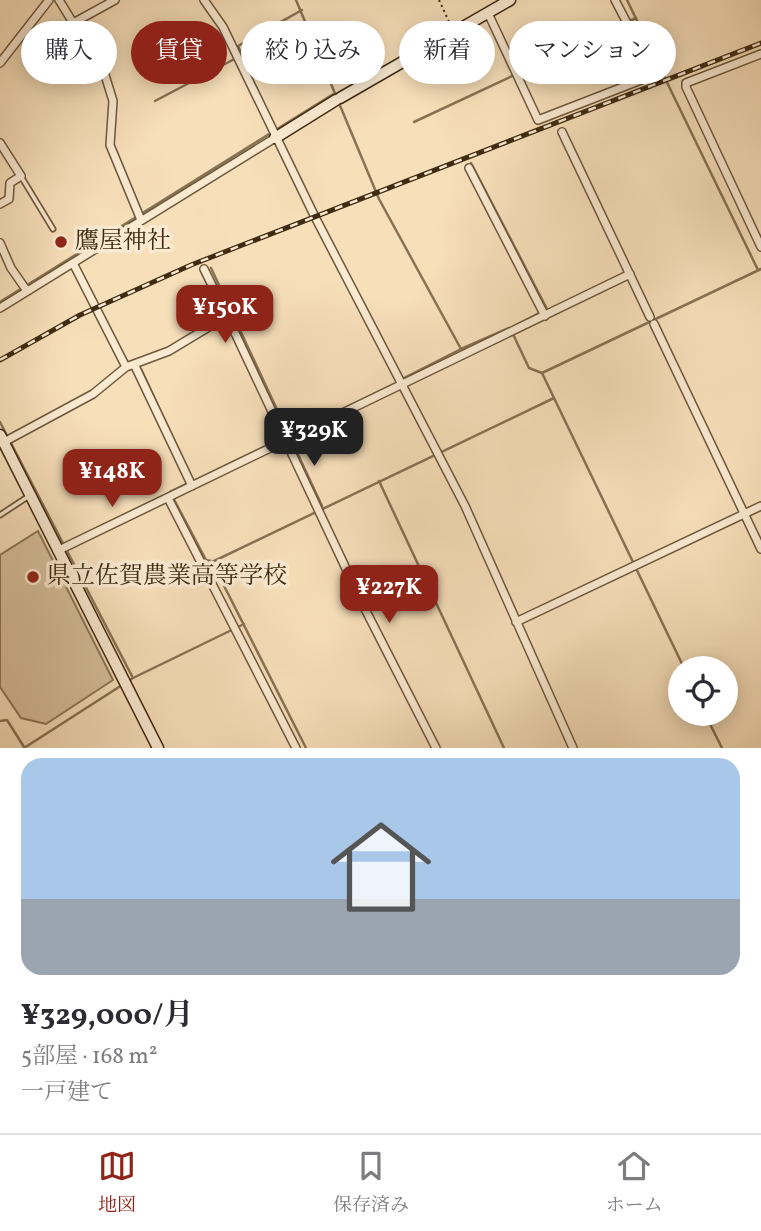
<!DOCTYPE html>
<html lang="ja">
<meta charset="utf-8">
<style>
body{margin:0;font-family:Vollkorn,"Noto Serif JP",serif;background:#f2f2f3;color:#2b2b33;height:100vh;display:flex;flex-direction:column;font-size:26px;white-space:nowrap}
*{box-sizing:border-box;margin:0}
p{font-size:23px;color:#7c7c81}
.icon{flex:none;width:38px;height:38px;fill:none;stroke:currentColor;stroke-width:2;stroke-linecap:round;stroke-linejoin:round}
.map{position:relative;height:748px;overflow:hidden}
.side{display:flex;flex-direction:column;background:#fff;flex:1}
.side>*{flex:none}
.guide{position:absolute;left:21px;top:21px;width:719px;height:63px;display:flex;gap:14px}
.tools{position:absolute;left:668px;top:656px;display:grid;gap:14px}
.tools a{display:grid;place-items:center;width:70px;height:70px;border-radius:50%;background:#fff;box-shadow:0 4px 18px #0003;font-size:35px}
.price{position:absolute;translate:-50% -60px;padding:0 16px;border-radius:14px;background:#8f2418;color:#fff;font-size:23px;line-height:46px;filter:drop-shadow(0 2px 4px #0008)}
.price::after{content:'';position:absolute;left:50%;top:42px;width:21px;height:16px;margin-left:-10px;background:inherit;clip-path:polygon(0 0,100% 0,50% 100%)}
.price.active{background:#222;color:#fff}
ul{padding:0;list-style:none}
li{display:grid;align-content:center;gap:14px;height:371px;padding:0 21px}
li+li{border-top:2px solid #e1e1e2}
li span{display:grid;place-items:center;height:217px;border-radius:21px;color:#555}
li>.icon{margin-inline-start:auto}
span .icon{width:126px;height:126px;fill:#fffc;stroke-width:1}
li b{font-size:30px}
.chip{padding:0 24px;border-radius:32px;background:#fff;box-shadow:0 4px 18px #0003;font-size:24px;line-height:63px}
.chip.active{background:#8f2418;color:#fff}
.dock{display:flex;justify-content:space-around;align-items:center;height:98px;border-top:2px solid #e1e1e2;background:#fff;font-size:19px;color:#7c7c81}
.dock a{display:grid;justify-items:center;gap:4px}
.dock .active{color:#8f2418}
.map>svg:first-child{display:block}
.green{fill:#d8c09d;stroke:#8c7657;stroke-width:2}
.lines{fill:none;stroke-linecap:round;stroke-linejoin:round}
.stream{stroke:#887254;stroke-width:2.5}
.lane-casing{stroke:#6d583b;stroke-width:7}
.street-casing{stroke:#6d583b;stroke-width:10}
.secondary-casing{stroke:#3f2b11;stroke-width:13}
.path{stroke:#3f2b11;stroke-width:2;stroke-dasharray:2 3.5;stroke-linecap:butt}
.lane{stroke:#faead2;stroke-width:3.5}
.street{stroke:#faead2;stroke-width:7}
.secondary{stroke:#faead2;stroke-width:10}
.rail-casing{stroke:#3f2b11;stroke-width:5}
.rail{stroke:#faead2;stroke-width:2.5;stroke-dasharray:8;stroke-linecap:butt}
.poi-dot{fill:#8f2418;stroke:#faead2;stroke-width:2.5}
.labels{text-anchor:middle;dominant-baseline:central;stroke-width:7;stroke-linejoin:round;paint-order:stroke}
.poi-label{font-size:24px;fill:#3f2b11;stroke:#faead2;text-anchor:start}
</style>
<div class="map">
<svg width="761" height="748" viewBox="0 0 761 748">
<rect width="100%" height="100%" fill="#f7dfba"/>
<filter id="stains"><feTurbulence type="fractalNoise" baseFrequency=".00286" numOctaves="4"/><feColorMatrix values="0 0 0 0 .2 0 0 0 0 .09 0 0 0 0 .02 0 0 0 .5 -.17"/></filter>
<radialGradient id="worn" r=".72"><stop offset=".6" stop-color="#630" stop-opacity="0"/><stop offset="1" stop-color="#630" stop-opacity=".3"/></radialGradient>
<path class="green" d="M38,531L113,680L46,724L21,718L0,687V555Z"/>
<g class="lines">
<path class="stream" d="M296,0L379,199L461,349L404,378
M627,0L758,270
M155,101L242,55L238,46L302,10
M414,122L636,18
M471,163L547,309L510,328
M211,268L322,506
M0,302L335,93
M512,332L529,368L542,373
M461,349L509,328
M141,369L193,481L170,492L206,560L211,561
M0,422L133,678L24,748
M379,481L504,748
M684,668L542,373L761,269
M133,678L244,624
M705,714L722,748
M0,721L7,720L24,747
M306,748L212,562L554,398"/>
<defs>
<path id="lane" d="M22,178L53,229
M0,515L29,496"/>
<path id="street" d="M59,0L105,75L113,101L110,145L141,220
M204,0L223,27L314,215L465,506L573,748
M488,13L538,120L654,75L615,0
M75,22L115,0
M761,54L686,83V87L761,247
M0,63L49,0
M562,132L650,317
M0,143L21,176L10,183L9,199L0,204
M469,168L545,316
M0,243L11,268L27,291
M204,269L227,316
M0,308L275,138
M654,324L761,549
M135,366L192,486
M126,367L169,351L227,316L365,609L436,748
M4,442L93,394L126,367L73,263
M168,498L296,748
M57,551L630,274
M516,622L761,506"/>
<path id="secondary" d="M340,98L510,0
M275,138L336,100
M0,435L158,748"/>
</defs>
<use href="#lane" class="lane-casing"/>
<use href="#street" class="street-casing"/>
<use href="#secondary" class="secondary-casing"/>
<path class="path" d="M439,0L450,24"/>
<use href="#lane" class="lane"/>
<use href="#street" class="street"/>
<use href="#secondary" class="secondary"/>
<defs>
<path id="rail" d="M0,360L80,315L191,265L761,43"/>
</defs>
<use href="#rail" class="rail-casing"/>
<use href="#rail" class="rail"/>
</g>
<g class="poi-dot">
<circle cx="61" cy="242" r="7"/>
<circle cx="33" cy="577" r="7"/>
</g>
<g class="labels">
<g class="poi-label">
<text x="75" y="242">鷹屋神社</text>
<text x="47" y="577">県立佐賀農業高等学校</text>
</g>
</g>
<rect width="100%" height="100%" filter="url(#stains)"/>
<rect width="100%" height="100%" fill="url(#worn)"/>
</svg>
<div class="tools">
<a><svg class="icon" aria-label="locate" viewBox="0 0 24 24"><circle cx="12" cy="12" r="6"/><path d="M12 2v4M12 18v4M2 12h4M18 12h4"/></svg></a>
</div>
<b class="price" style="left:225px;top:345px">¥150K</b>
<b class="price active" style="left:314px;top:468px">¥329K</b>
<b class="price" style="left:112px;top:509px">¥148K</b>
<b class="price" style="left:389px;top:625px">¥227K</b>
<div class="guide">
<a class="chip">購入</a>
<a class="chip active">賃貸</a>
<a class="chip">絞り込み</a>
<a class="chip">新着</a>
<a class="chip">マンション</a>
</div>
</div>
<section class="side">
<ul>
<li><span style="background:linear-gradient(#a9c7e8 65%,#9aa5b1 0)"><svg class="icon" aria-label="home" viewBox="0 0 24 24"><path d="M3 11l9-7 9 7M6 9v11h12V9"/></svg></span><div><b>¥329,000/月</b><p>5部屋 · 168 m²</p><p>一戸建て</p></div></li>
</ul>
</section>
<nav class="dock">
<a class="active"><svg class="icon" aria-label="map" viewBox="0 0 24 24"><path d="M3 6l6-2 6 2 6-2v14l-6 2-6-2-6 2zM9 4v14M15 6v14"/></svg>地図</a>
<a><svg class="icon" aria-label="saved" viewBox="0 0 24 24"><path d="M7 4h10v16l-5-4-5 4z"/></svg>保存済み</a>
<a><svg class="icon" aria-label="home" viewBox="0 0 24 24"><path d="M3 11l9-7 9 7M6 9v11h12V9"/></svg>ホーム</a>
</nav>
